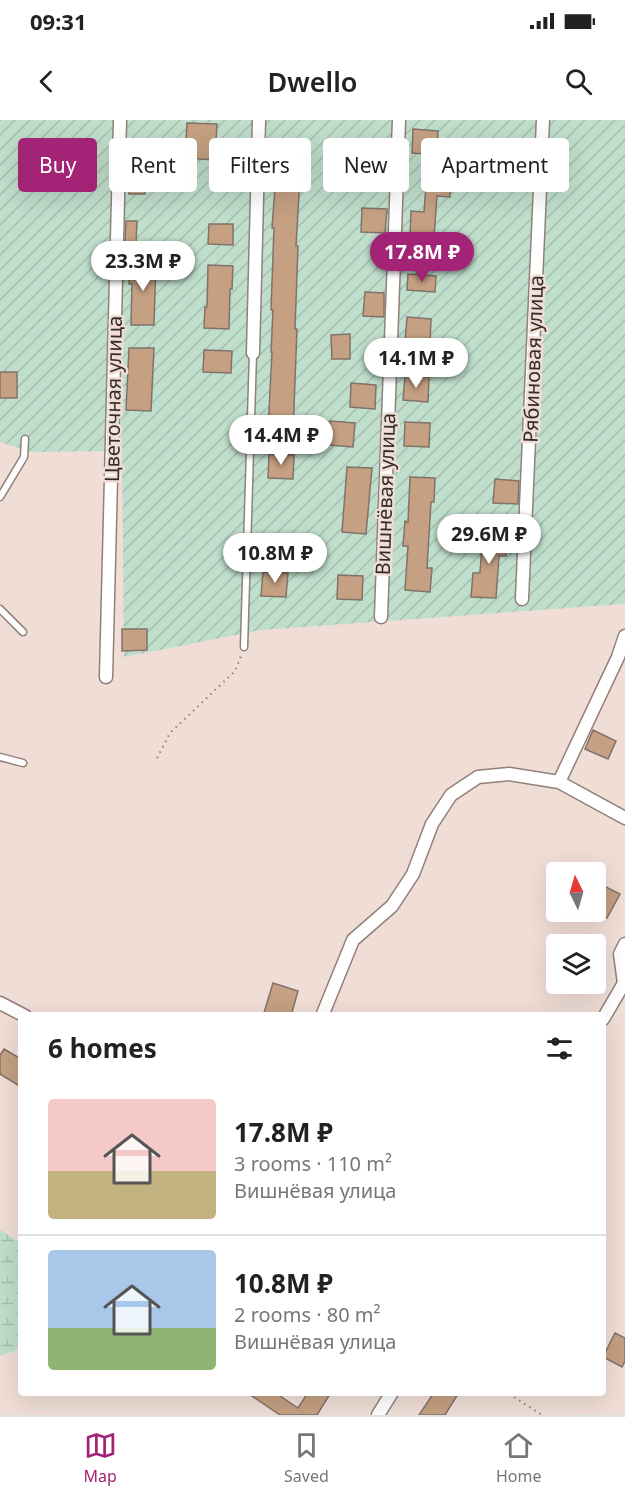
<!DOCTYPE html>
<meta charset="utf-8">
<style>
body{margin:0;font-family:"Noto Sans",sans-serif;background:#f6f6f6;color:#222;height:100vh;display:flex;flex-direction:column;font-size:22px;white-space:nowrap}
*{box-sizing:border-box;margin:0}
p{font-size:20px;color:#767676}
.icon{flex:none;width:33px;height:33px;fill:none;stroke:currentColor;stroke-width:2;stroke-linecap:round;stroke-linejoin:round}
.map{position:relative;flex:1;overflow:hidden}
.drawer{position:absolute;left:18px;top:892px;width:588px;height:384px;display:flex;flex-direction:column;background:#fff;border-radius:6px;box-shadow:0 6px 24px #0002}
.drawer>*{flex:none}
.top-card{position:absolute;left:18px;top:18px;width:590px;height:54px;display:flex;gap:12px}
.needle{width:39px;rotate:355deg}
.buttons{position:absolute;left:546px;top:742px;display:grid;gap:12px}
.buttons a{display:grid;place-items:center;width:60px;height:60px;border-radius:6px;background:#fff;box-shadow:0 6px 24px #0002;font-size:30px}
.price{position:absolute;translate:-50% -51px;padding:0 14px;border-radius:21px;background:#fff;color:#222;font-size:20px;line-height:39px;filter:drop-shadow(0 2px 3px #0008)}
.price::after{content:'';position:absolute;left:50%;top:36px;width:18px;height:14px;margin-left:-9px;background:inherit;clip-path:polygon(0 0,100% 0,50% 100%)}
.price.on{background:#a32476;color:#fff}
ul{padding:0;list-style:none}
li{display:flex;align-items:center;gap:18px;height:150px;padding:0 30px}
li+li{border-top:2px solid #e0e0e0}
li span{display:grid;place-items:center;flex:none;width:168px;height:120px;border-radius:6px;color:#555}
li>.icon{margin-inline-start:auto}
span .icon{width:72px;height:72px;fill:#fffc;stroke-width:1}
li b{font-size:26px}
h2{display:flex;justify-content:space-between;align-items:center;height:72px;padding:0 30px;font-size:26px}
.chip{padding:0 21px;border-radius:6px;background:#fff;box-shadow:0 6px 24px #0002;font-size:21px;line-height:54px}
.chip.on{background:#a32476;color:#fff}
.status{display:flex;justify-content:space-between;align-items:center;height:42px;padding:0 30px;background:#fff;direction:ltr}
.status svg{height:16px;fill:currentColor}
header{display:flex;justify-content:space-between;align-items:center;height:78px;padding:0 30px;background:#fff;font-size:27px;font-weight:600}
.menu{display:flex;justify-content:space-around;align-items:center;height:84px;border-top:2px solid #e0e0e0;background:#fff;font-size:16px;color:#767676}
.menu a{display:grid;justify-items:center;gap:3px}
.menu .on{color:#a32476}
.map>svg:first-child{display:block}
.wetland{fill:url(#wetland-marsh)}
.garden{fill:url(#garden-furrows)}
.building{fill:#c5a082;stroke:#807369;stroke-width:1.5}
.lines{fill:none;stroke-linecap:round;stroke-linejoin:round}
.service-casing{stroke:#908079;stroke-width:9}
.minor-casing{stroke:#908079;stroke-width:15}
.path{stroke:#8e827c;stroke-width:2;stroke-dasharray:1.5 4.5;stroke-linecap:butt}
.service{stroke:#fff;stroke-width:6}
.minor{stroke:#fff;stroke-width:12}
.labels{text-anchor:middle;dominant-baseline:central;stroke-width:5;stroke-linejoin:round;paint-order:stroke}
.street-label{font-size:20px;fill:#322b28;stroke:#f0ded6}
</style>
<div class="status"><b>09:31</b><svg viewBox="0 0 49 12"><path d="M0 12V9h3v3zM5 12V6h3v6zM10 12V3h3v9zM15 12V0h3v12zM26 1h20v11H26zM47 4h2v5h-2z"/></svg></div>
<header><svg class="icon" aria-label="back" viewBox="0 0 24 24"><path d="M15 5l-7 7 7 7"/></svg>Dwello<svg class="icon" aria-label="search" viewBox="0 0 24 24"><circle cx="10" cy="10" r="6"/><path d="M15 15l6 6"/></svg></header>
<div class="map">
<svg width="625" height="1295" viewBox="0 0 625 1295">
<defs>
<pattern id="wetland-marsh" width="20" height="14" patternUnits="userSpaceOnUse" patternTransform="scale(1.5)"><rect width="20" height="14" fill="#c0decc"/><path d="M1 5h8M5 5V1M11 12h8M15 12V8" fill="none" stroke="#a5bfaf"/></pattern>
<pattern id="garden-furrows" width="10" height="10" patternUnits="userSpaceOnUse" patternTransform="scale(1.5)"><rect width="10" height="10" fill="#c0decc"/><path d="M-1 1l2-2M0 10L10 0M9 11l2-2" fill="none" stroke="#a5bfaf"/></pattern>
</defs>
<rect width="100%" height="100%" fill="#f0ded6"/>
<path class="wetland" d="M0,1110L21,1123V1230L19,1229L0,1236Z"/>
<path class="garden" d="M0,0H625V484L261,510L124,537L122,331L31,332L0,322Z"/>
<path class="building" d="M187,3L217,4L215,40L185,38Z
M413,9L438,11L437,35L412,33Z
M277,40L301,41L296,126H298L295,209H297L293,313L268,311L272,232H271L273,190H271L274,108H272Z
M365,42L389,44L388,68L363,66Z
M130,48L146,49L145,74H129Z
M427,52L451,53L450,77L437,76L434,117L410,115L411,91L424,92Z
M362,88L387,89L385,113L361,112Z
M126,101H137L136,123H125Z
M209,104H233V125L208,124Z
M130,140H156L154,205H131L132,164H129Z
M208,145L233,146L232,169H230L229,209L204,208L205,187H207Z
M408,154L436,156L435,172L407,170Z
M365,172L384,173V197L363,196Z
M407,197L431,199L430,223L405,221Z
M350,214V239H332L331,215Z
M129,228H154L151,291L126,290Z
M204,230L232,231L231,253L203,252Z
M0,252H17V278H0Z
M405,256L429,257L428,282L403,280Z
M351,263L376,265L375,289L350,287Z
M330,301L355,303L353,327L329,325Z
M405,302L430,303L429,327L404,326Z
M269,334L294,335L293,359L268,358Z
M347,347L372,348L366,414L342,412Z
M410,357L435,358L434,382H431L427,448H432L430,472L405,470L408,426H403L405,401L408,402Z
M495,359L519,361L518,384L493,383Z
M483,411L507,412L506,436H499L496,478L471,477L473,453H480Z
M263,452L288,453L286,477L261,476Z
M338,455L363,456L362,480L337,479Z
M122,509H147V530L122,531Z
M593,610L616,621L608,639L585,629Z
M600,764L620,774L607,798L596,791V773Z
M273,863L298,871L291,896H263Z
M4,929L21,939V967L0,954V935Z
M615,1213L625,1218V1241L622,1247L603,1237Z
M249,1274H277L298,1288L307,1274H330L317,1295H280Z
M433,1274H458L445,1295H419Z"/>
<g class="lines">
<defs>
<path id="service" d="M0,377L24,337L25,319
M0,489L23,512
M244,527L253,233
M0,637L23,643"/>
<path id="minor" d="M253,233L259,0
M522,479L543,0
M381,497L399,0
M106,557L120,0
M559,662L618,537L625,516
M0,883L25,896
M322,896L353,820L392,786L413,754L432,704L451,675L478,657L509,654L559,662L625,698
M603,899L624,863L620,834L625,824
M378,1295L391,1274"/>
</defs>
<use href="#service" class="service-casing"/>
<use href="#minor" class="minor-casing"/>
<path class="path" d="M157,638L170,613L235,551L241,536
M509,1274L542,1295"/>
<use href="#service" class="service"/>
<use href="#minor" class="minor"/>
</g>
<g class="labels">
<g class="street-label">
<text transform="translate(533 239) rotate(-88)">Рябиновая улица</text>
<text transform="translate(113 279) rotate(-89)">Цветочная улица</text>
<text transform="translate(385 374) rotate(-88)">Вишнёвая улица</text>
</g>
</g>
</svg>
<div class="buttons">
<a><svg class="needle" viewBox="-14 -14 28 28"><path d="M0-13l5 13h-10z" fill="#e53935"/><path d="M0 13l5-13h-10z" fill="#767676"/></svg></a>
<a><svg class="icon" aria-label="layers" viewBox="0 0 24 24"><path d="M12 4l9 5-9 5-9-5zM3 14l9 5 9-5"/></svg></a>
</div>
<b class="price on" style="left:422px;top:163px">17.8M ₽</b>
<b class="price" style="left:143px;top:172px">23.3M ₽</b>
<b class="price" style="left:416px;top:269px">14.1M ₽</b>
<b class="price" style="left:281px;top:346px">14.4M ₽</b>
<b class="price" style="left:489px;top:445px">29.6M ₽</b>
<b class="price" style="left:275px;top:464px">10.8M ₽</b>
<div class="top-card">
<a class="chip on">Buy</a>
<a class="chip">Rent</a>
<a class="chip">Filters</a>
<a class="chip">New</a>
<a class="chip">Apartment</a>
</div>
<section class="drawer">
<h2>6 homes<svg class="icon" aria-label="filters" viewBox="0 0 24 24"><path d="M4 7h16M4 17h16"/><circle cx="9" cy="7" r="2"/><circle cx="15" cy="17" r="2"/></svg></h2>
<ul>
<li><span style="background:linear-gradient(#f6c9c9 60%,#c2b280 0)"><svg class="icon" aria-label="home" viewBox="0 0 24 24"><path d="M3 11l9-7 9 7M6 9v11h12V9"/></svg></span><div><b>17.8M ₽</b><p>3 rooms · 110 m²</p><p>Вишнёвая улица</p></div></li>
<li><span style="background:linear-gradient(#a9c7e8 65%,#8fb573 0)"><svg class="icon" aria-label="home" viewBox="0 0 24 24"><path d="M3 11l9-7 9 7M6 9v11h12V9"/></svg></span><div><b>10.8M ₽</b><p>2 rooms · 80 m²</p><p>Вишнёвая улица</p></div></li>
</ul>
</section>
</div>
<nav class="menu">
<a class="on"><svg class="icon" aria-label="map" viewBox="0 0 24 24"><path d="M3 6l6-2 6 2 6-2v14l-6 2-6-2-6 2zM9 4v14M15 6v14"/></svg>Map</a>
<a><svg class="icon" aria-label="saved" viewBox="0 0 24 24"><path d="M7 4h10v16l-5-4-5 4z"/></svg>Saved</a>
<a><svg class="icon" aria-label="home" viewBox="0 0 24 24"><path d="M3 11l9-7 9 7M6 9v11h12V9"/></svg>Home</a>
</nav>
